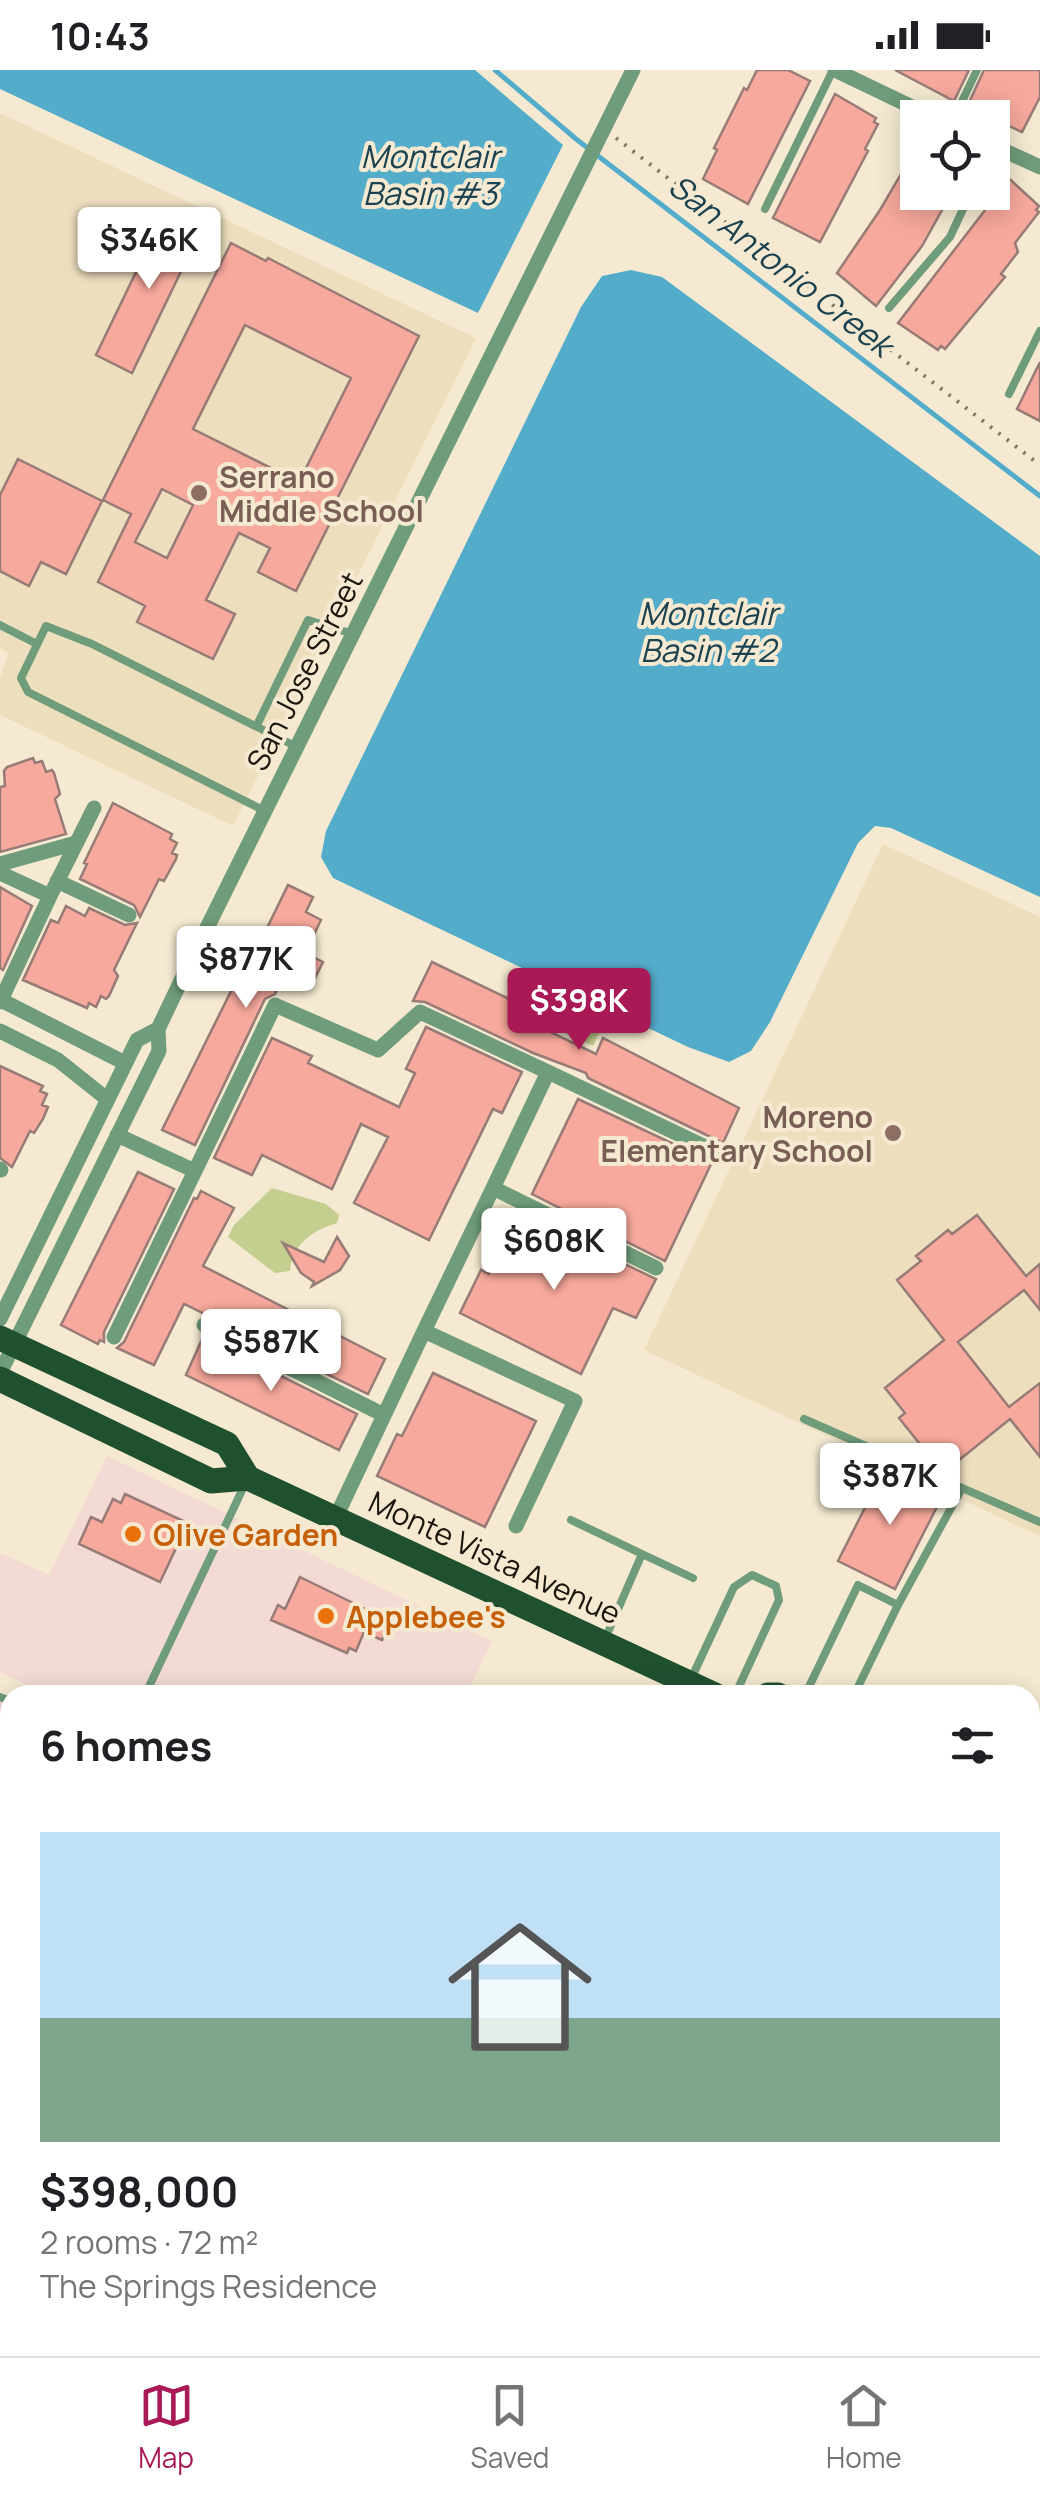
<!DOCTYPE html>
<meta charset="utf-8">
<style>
body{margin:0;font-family:Manrope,sans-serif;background:#f2f2f2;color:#202124;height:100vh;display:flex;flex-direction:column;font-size:38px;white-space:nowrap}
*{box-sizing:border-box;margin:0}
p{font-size:32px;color:#757577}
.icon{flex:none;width:55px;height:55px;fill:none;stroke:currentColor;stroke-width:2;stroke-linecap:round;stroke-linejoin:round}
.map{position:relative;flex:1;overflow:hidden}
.details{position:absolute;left:0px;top:1615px;width:1040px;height:672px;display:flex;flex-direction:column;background:#fff;border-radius:30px 30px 0 0;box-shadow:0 5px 25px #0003}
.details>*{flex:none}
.fabs{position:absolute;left:900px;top:30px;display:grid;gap:20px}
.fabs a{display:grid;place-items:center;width:110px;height:110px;border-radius:0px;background:#fff;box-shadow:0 5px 25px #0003;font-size:50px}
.price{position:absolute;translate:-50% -85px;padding:0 22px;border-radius:10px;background:#fff;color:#222;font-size:32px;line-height:65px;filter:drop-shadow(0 2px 5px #0008)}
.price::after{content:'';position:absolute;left:50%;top:60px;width:30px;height:22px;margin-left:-15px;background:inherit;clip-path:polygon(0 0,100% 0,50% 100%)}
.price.on{background:#a91955;color:#fff}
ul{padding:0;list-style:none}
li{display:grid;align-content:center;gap:20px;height:530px;padding:0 40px}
li span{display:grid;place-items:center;height:310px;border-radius:0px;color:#555}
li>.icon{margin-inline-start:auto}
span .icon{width:180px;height:180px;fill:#fffc;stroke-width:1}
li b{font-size:42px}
h2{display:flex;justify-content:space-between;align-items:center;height:120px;padding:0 40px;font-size:42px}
.status{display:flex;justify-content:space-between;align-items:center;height:70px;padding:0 50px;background:#fff;direction:ltr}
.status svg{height:28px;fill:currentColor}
.dock{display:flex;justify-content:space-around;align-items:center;height:140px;border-top:2px solid #e0e0e0;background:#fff;font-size:28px;color:#757577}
.dock a{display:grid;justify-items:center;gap:5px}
.dock .on{color:#a91955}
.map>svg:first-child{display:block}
.commercial{fill:#f4dad4}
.built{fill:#eddebe}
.green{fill:#c4ce8f}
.water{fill:#54accb}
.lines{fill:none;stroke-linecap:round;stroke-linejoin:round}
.stream{stroke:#54accb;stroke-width:5}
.building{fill:#f8a99d;stroke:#977b76;stroke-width:2.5;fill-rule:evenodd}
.path{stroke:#7f7868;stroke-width:4;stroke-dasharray:2.5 8;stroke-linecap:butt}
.service{stroke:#6f9c7a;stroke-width:8}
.minor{stroke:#6f9c7a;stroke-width:15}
.tertiary{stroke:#6f9c7a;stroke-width:20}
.primary{stroke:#1f512f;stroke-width:25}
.education-dot{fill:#8d6e63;stroke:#f5ead1;stroke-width:4}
.food-dot{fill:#e8710a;stroke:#f5ead1;stroke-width:4}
.labels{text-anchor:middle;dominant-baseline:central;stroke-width:8;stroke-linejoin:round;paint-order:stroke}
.education-label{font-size:30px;font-weight:bold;fill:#785e54;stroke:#f5ead1;text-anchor:start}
.street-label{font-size:30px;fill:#1a160d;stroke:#f5ead1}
.food-label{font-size:30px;font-weight:bold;fill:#c56008;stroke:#f5ead1;text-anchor:start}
.water-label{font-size:32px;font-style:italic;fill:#1b4250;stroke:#f5ead1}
</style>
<div class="status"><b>10:43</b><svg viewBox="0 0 49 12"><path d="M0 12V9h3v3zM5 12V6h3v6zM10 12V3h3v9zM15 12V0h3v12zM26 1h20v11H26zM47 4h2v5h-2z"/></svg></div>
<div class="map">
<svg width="1040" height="2286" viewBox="0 0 1040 2286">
<rect width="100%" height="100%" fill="#f5ead1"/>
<path class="commercial" d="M107,1386L492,1571L466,1625H49L0,1602V1483L49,1505Z
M0,1628L10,1633V2278H727L723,2286H0Z"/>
<path class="built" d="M0,43L476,268L233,756L0,645V610L8,583L0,578Z
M883,774L1040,847V1466L644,1280Z"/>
<path class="green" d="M573,937L604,952L593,976L561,961Z
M272,1118L326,1134L339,1145L337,1153C313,1160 292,1174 290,1201L275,1203L228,1167L234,1155Z"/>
<path class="water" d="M0,0H475L563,75L478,243L0,19Z
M631,200L662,207L1040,486V827L891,758L875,756L858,773L770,952L751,981L729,992L688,977L333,808L321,787L326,761L581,237L602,206Z"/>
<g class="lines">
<path class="stream" d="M495,0L576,69L1040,426"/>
</g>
<path class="building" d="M757,0H788L810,11L748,134L703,109L717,80L714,78L744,18L747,20Z
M895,0H969L954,31Z
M984,0H1040V27L1022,62L967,37Z
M835,24L876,48L874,52L878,54L865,79L868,81L820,172L773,148Z
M918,75V122H952L922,176L876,236L837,203L880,140Z
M1004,104L1039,136L1036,140L1039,142L1015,173L1018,182L1001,204L1005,207L945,279L941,276L938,280L898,253L989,135L983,130Z
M166,140L202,158L132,303L96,285Z
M231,173L266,191L268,188L419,266L333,437L337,439L296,521L258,502L270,478L239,463L206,530L235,544L213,589L137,552L145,536L98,512L131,444L103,430ZM245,255L351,308L299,412L193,359ZM162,419L193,435L167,488L135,472Z
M1040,292V351L1017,339Z
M18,389L102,431L66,504L41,492L29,516L0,501V425Z
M33,688L35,693L42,691L46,702L52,700L54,703L60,724L55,729L66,764L0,782V717L5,716L4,701L7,697Z
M113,733L172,764L170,769L177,773L172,783L177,785L176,789L164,811L159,809L140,847L134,835L80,809L87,794L84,793Z
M288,815L313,827L306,842L321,850L305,883L323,892L315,908L289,896L275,924L265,929L195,1075L162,1060L242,899L246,901Z
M0,817L32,836L3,900L0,898Z
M66,836L85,846L89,838L125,855L137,853L114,900L118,906L109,926L106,929L101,926L96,937L89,933L87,938L23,910L51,850L58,853Z
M432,892L549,948L544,959L596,984L603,968L739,1038L723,1073L588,1008L586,1003L533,983L425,932L413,931Z
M426,957L522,1002L502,1043L493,1039L429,1170L354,1133L388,1067L361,1054L332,1119L262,1085L252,1105L214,1088L272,968L312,986L308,993L399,1037L415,1003L406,999Z
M0,996L43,1016L40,1021L47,1024L42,1035L48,1037L43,1049L34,1063L30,1061L12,1097L0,1088Z
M578,1029L712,1092L665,1191L532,1124Z
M138,1102L174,1119L104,1262V1272L100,1270L98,1274L61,1255Z
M201,1121L234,1138L203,1196L385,1289L368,1324L184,1234L154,1295L117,1278L124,1272L194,1128L197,1129Z
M518,1143L656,1209L636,1248L613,1238L581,1304L460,1243L481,1200L489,1204Z
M977,1145L1026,1206L1040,1194V1240L1024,1220L958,1272L1009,1337L1040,1313V1387L1010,1349L948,1399L928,1374L923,1378L899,1348L905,1343L885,1318L944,1270L897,1210L921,1191L916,1186L948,1160L952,1164Z
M337,1167L349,1186L340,1200L312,1216L314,1212L301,1203L283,1173L324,1192Z
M203,1267L357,1344L339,1380L186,1305Z
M433,1303L536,1351L485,1457L377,1406L397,1364L402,1366Z
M886,1396L943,1425L895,1519L838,1491Z
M125,1424L188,1453L160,1512L79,1474L91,1447L102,1452L113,1429L121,1433Z
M300,1507L390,1551L382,1570L364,1562L356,1581L349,1578L347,1583L271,1550L278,1535L285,1539Z"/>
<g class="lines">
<path class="path" d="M616,68L1040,395"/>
<path class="service" d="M954,48L977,0
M765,139L833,0
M889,238L950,167L971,122
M1009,324L1040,261
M0,555L37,574
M257,655L308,550L353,564
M265,741L28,622L21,608L46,556L92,574L297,677
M804,1349L1040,1452
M571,1450L642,1484
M898,1535L962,1418
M605,1569L642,1484L693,1508
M691,1609L734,1517L752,1505L776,1516L779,1530L735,1625
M145,1625L246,1412
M805,1625L858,1515L898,1535L854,1625
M0,1627L10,1631
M0,1670L10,1645
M0,1727L10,1753
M1030,2065L1040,2069
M1030,2136L1040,2140
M0,2164L10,2168
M296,2278V2286"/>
<path class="minor" d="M835,0L935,48
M992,75L1040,97
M0,794L76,773
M0,803L50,826L0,932
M57,811L129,845
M50,826L94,738
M1,930L125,993
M0,961L58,990L107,1029
M0,1099L1,1100
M195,1101L275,935L378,980L420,942L548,1002
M493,1118L548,1002L716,1082
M0,1249L137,970L158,959
M204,1255L384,1345
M424,1261L493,1118L656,1198
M114,1267L195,1101L117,1065
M0,1303L159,981L158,959L190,892L633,0
M335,1449L424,1261L575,1331L516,1456
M488,2278L506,2286
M883,2278L902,2286"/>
<path class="tertiary" d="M1030,1721L1040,1702
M747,2286L751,2278
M789,2286L793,2278"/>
<path class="primary" d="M0,1268L227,1374L248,1408
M0,1309L211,1411L248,1408L715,1625
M768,1625H778
M1030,1771L1040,1776"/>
</g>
<g class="education-dot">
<circle cx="199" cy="423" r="10"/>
<circle cx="893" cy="1063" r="10"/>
</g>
<g class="food-dot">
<circle cx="133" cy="1464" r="10"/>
<circle cx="326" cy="1546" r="10"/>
</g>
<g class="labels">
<g class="education-label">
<text x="219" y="406">Serrano<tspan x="219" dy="34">Middle School</tspan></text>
<text x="873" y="1046" text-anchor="end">Moreno<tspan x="873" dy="34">Elementary School</tspan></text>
</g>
<g class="street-label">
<text transform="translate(304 601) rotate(-63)">San Jose Street</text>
<text transform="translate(495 1487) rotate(25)">Monte Vista Avenue</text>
</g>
<g class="food-label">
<text x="153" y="1464">Olive Garden</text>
<text x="346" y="1546">Applebee's</text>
</g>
<g class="water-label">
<text x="430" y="86">Montclair<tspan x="430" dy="37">Basin #3</tspan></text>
<text transform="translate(781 195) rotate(38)">San Antonio Creek</text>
<text x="708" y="543">Montclair<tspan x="708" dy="37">Basin #2</tspan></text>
</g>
</g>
</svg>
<div class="fabs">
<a><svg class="icon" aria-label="locate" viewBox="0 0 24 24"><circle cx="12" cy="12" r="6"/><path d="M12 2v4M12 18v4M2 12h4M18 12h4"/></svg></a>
</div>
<b class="price" style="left:149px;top:222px">$346K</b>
<b class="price" style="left:246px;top:941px">$877K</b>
<b class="price on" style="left:579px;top:983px">$398K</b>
<b class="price" style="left:554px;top:1223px">$608K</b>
<b class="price" style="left:271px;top:1324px">$587K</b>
<b class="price" style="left:890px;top:1458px">$387K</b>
<section class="details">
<h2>6 homes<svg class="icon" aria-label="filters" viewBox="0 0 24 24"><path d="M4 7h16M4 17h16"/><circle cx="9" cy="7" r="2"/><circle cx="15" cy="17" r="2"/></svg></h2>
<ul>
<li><span style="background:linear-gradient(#bfe0f5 60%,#7fa58c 0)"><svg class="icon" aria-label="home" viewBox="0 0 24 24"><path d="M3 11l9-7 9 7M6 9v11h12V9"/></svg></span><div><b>$398,000</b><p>2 rooms · 72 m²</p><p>The Springs Residence</p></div></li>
</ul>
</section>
</div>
<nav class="dock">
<a class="on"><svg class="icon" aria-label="map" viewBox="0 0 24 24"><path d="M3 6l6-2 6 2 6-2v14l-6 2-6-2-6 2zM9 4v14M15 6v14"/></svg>Map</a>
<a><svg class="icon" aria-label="saved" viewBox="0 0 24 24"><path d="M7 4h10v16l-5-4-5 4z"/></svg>Saved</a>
<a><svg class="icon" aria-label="home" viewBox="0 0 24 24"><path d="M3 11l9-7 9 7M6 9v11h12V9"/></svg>Home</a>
</nav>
